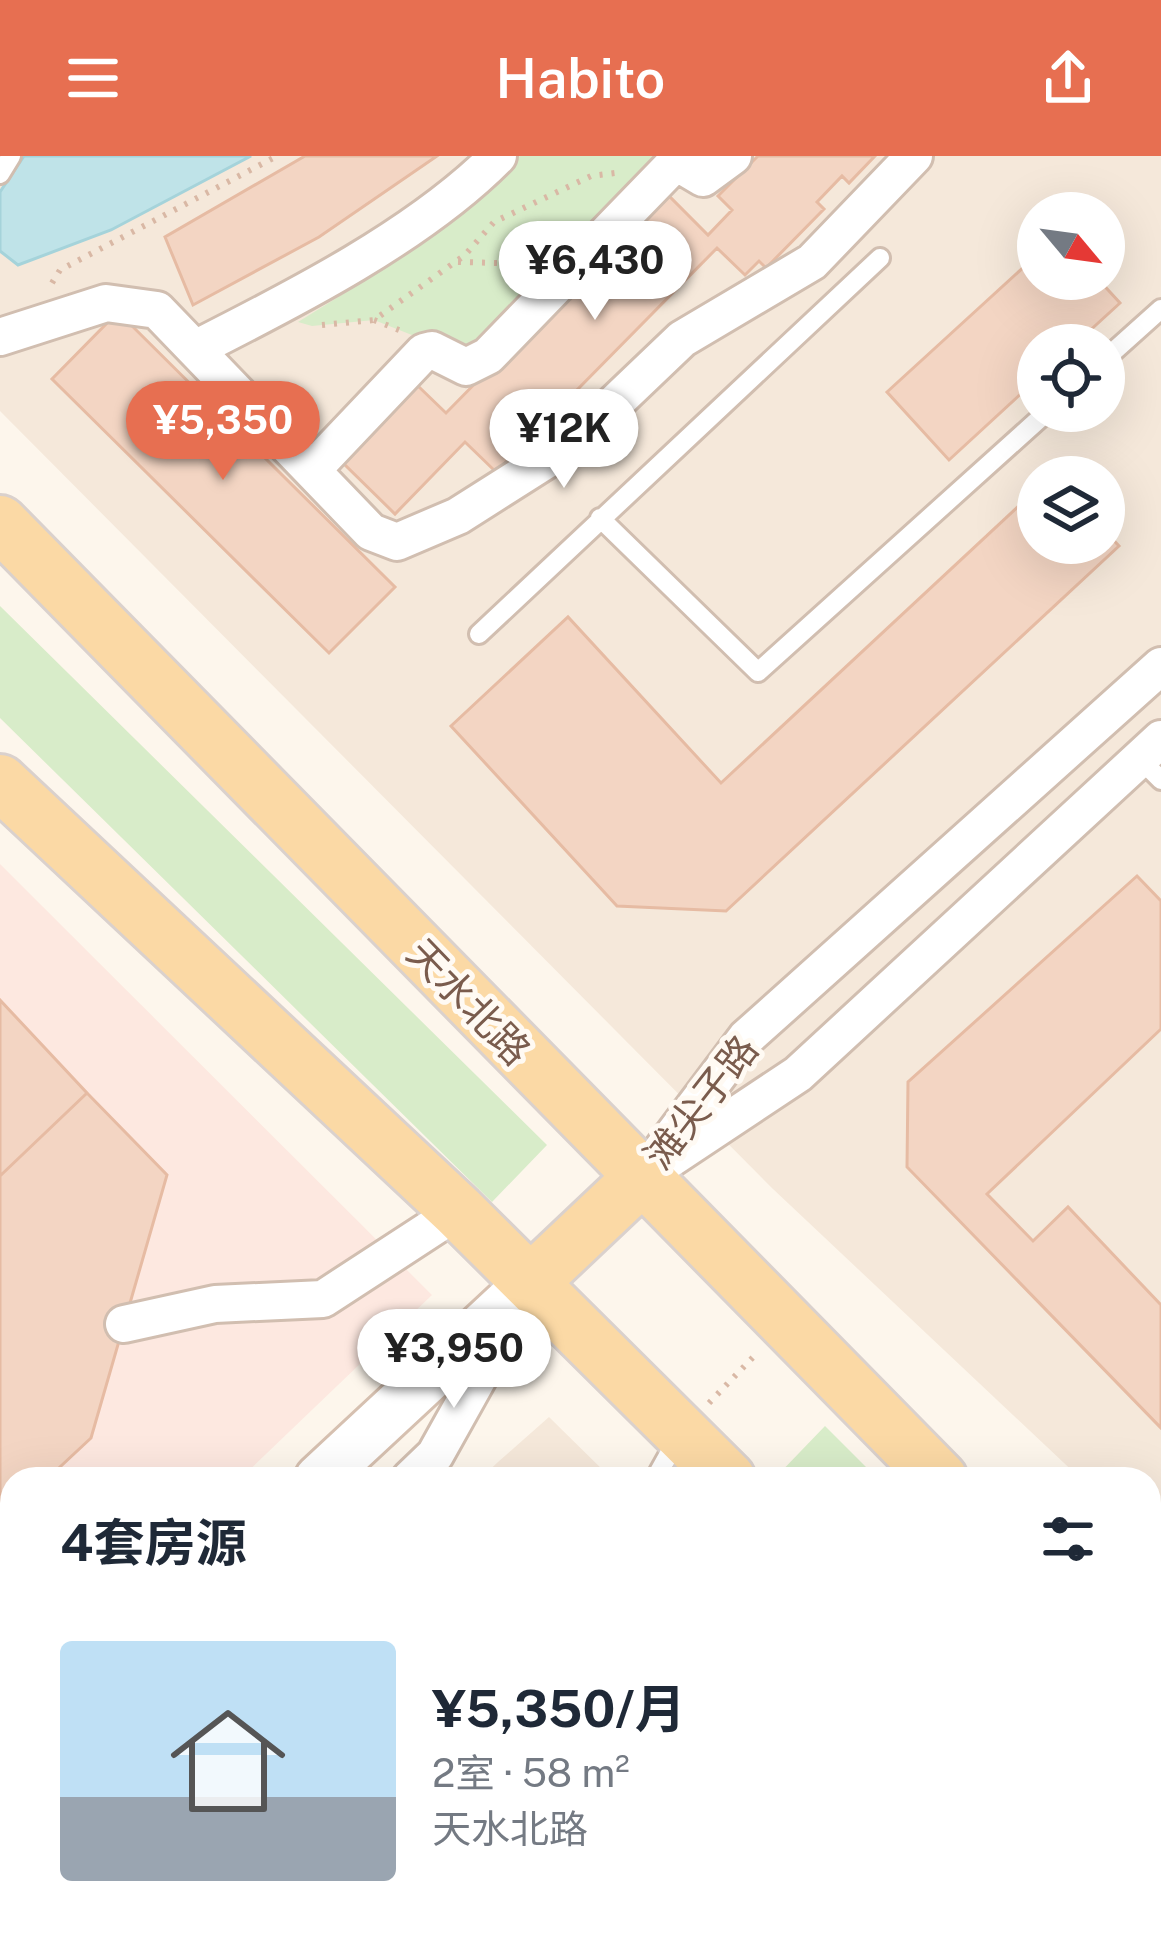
<!DOCTYPE html>
<html lang="zh">
<meta charset="utf-8">
<style>
body{margin:0;font-family:"Public Sans","Noto Sans SC",sans-serif;background:#f6f6f7;color:#1f2937;height:100vh;display:flex;flex-direction:column;font-size:45px;white-space:nowrap}
*{box-sizing:border-box;margin:0}
p{font-size:39px;color:#747a83}
.icon{flex:none;width:66px;height:66px;fill:none;stroke:currentColor;stroke-width:2;stroke-linecap:round;stroke-linejoin:round}
.map{position:relative;flex:1;overflow:hidden}
.drawer{position:absolute;left:0px;top:1311px;width:1161px;height:471px;display:flex;flex-direction:column;background:#fff;border-radius:36px 36px 0 0;box-shadow:0 12px 48px #0002}
.drawer>*{flex:none}
.needle{width:78px;rotate:119deg}
.buttons{position:absolute;left:1017px;top:36px;display:grid;gap:24px}
.buttons a{display:grid;place-items:center;width:108px;height:108px;border-radius:50%;background:#fff;box-shadow:0 12px 48px #0002;font-size:60px}
.price{position:absolute;translate:-50% -102px;padding:0 27px;border-radius:42px;background:#fff;color:#222;font-size:39px;line-height:78px;filter:drop-shadow(0 3px 6px #0008)}
.price::after{content:'';position:absolute;left:50%;top:72px;width:36px;height:27px;margin-left:-18px;background:inherit;clip-path:polygon(0 0,100% 0,50% 100%)}
.price.selected{background:#e76f51;color:#fff}
ul{padding:0;list-style:none}
li{display:flex;align-items:center;gap:36px;height:300px;padding:0 60px}
li+li{border-top:3px solid #e0e1e3}
li span{display:grid;place-items:center;flex:none;width:336px;height:240px;border-radius:12px;color:#555}
li>.icon{margin-inline-start:auto}
span .icon{width:144px;height:144px;fill:#fffc;stroke-width:1}
li b{font-size:51px}
h2{display:flex;justify-content:space-between;align-items:center;height:144px;padding:0 60px;font-size:51px}
header{display:flex;justify-content:space-between;align-items:center;height:156px;padding:0 60px;background:#e76f51;color:#fff;font-size:54px;font-weight:600}
.map>svg:first-child{display:block}
.residential{fill:#f5e8da;fill-rule:evenodd}
.commercial{fill:#fde8e0}
.green{fill:#d8ecc9}
.water{fill:#bfe3e8;stroke:#a5d3da;stroke-width:3}
.building{fill:#f3d5c3;stroke:#e6bba3;stroke-width:3}
.lines{fill:none;stroke-linecap:round;stroke-linejoin:round}
.lane-casing{stroke:#d1beb0;stroke-width:24}
.street-casing{stroke:#d1beb0;stroke-width:42}
.secondary-casing{stroke:#d6c0b0;stroke-width:54}
.primary-casing{stroke:#dad1cd;stroke-width:60}
.path{stroke:#d9b8a5;stroke-width:6;stroke-dasharray:3 9;stroke-linecap:butt}
.lane{stroke:#fff;stroke-width:18}
.street{stroke:#fff;stroke-width:36}
.secondary{stroke:#fff;stroke-width:48}
.primary{stroke:#fbd9a5;stroke-width:54}
.labels{text-anchor:middle;dominant-baseline:central;stroke-width:10;stroke-linejoin:round;paint-order:stroke}
.street-label{font-size:39px;fill:#7a5c4d;stroke:#fffaf3}
</style>
<header><svg class="icon" aria-label="menu" viewBox="0 0 24 24"><path d="M4 6h16M4 12h16M4 18h16"/></svg>Habito<svg class="icon" aria-label="share" viewBox="0 0 24 24"><path d="M12 15V3M7 8l5-5 5 5M5 13v7h14v-7"/></svg></header>
<div class="map">
<svg width="1161" height="1780" viewBox="0 0 1161 1780">
<rect width="100%" height="100%" fill="#fdf6ec"/>
<path class="residential" d="M0,0H1161V1398L1149,1387V1323H1081L773,1033L0,255ZM1038,57H1104V123H1038ZM1038,189H1104V255H1038ZM1038,321H1104V387H1038Z
M549,1261L612,1323H480L498,1306Z
M12,1760V1770H1064L1074,1780H0V1771Z"/>
<path class="commercial" d="M0,708L432,1139L240,1323H12V1542L0,1553Z"/>
<path class="green" d="M520,0H657L470,202L374,164L312,170L298,166L401,102Z
M0,450L547,989L492,1046L0,562Z
M825,1270L878,1323H774Z"/>
<path class="water" d="M24,0H251L111,74L18,109L0,95V36Z"/>
<path class="building" d="M305,0H437L319,81L193,149L165,81Z
M758,0H875L849,27L842,20L817,46L824,53L766,112L759,105L745,119L717,92L496,316L465,286L395,358L342,306L418,230L446,257L664,35L708,79L732,54L718,40Z
M1038,98V123H1098L1120,147L1074,189H1038V222L949,304L887,236Z
M118,156L395,431L329,497L52,223Z
M1038,332V387H1104V374L1119,390L726,755L617,750L451,570L568,461L721,627Z
M1137,720L1161,745V873L987,1038L1033,1085L1068,1051L1161,1149V1272L907,1011L908,926Z
M0,844L87,937L0,1020Z
M87,937L167,1019L91,1282L47,1323H12V1355L0,1367V1020Z
M27,1770H338L335,1780H17Z
M420,1770H507L500,1780H413Z
M661,1770H748L741,1780H654Z
M891,1770H930L940,1780H881Z"/>
<g class="lines">
<defs>
<path id="lane" d="M0,18L11,0
M1104,204L1161,153
M600,362L758,516L1048,255
M479,478L880,102
M1140,603L1161,624
M655,1323L679,1280"/>
<path id="street" d="M0,181L106,147L157,154L371,376L397,386L458,360L573,287L682,183L812,106L914,0
M195,193C294,143 420,79 498,0
M312,314L424,196L432,194L466,211L488,200L676,6L703,22L733,0
M664,1007L798,918L1161,583
M641,1022L746,882L1161,510
M124,1168L215,1148L323,1143L458,1055
M410,1323L435,1299L516,1154
M0,1715L12,1703"/>
<path id="secondary" d="M319,1323L531,1126
M0,1619L12,1608"/>
<path id="primary" d="M0,367L940,1323
M0,626L458,1055L728,1323
M531,1126L641,1022
M1149,1533L1161,1545
M1149,1747L1161,1759"/>
</defs>
<use href="#lane" class="lane-casing"/>
<use href="#street" class="street-casing"/>
<use href="#secondary" class="secondary-casing"/>
<use href="#primary" class="primary-casing"/>
<path class="path" d="M458,106L499,107L521,115
M52,127L60,114L277,0
M374,164L399,174
M322,169L374,164L465,99L494,66L591,20L615,17
M709,1247L758,1196"/>
<use href="#lane" class="lane"/>
<use href="#street" class="street"/>
<use href="#secondary" class="secondary"/>
<use href="#primary" class="primary"/>
</g>
<g class="labels">
<g class="street-label">
<text transform="translate(469 846) rotate(46)">天水北路</text>
<text transform="translate(701 946) rotate(-52)">滩尖子路</text>
</g>
</g>
</svg>
<div class="buttons">
<a><svg class="needle" viewBox="-14 -14 28 28"><path d="M0-13l5 13h-10z" fill="#e53935"/><path d="M0 13l5-13h-10z" fill="#747a83"/></svg></a>
<a><svg class="icon" aria-label="locate" viewBox="0 0 24 24"><circle cx="12" cy="12" r="6"/><path d="M12 2v4M12 18v4M2 12h4M18 12h4"/></svg></a>
<a><svg class="icon" aria-label="layers" viewBox="0 0 24 24"><path d="M12 4l9 5-9 5-9-5zM3 14l9 5 9-5"/></svg></a>
</div>
<b class="price" style="left:595px;top:167px">¥6,430</b>
<b class="price selected" style="left:223px;top:327px">¥5,350</b>
<b class="price" style="left:564px;top:335px">¥12K</b>
<b class="price" style="left:454px;top:1255px">¥3,950</b>
<section class="drawer">
<h2>4套房源<svg class="icon" aria-label="filters" viewBox="0 0 24 24"><path d="M4 7h16M4 17h16"/><circle cx="9" cy="7" r="2"/><circle cx="15" cy="17" r="2"/></svg></h2>
<ul>
<li><span style="background:linear-gradient(#bfe0f5 65%,#9aa5b1 0)"><svg class="icon" aria-label="home" viewBox="0 0 24 24"><path d="M3 11l9-7 9 7M6 9v11h12V9"/></svg></span><div><b>¥5,350/月</b><p>2室 · 58 m²</p><p>天水北路</p></div></li>
</ul>
</section>
</div>
